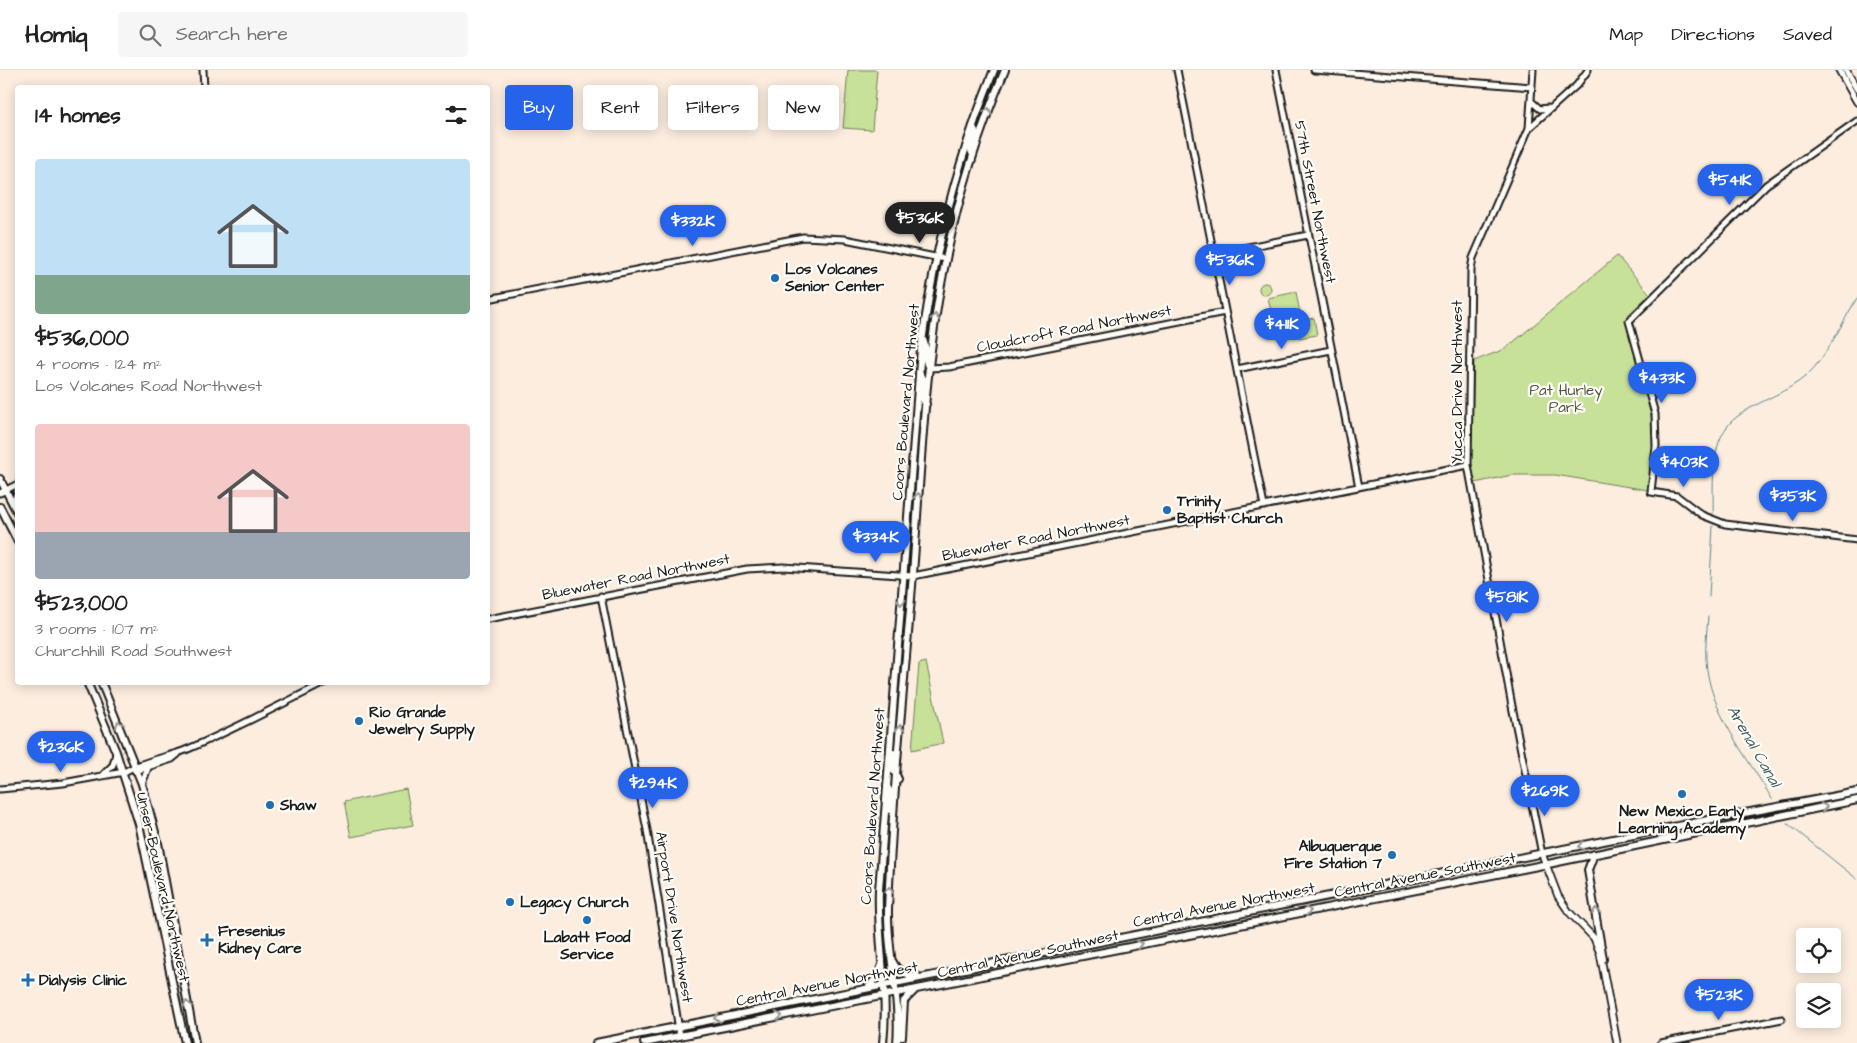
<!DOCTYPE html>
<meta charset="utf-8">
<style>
body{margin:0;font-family:"Architects Daughter",sans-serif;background:#f6f6f6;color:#222;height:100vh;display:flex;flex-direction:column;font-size:19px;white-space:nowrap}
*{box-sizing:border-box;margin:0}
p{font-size:16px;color:#767676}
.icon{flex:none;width:28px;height:28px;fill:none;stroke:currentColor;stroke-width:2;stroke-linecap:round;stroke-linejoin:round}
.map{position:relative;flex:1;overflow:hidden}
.sheet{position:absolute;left:15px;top:15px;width:475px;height:600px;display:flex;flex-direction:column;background:#fff;border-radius:5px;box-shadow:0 2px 12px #0003}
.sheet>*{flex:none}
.hud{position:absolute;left:505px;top:15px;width:475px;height:45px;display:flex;gap:10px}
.controls{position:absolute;left:1796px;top:858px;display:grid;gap:10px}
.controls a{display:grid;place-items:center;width:45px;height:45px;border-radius:5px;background:#fff;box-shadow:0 2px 12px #0003;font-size:25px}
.price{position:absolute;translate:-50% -42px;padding:0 11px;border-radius:18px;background:#2563eb;color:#fff;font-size:16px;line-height:32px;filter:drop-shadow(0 1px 2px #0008)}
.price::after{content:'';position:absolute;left:50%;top:30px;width:15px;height:11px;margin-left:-8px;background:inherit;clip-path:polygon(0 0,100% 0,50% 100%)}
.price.on{background:#222;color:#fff}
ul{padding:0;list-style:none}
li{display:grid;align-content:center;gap:10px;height:265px;padding:0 20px}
li span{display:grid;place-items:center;height:155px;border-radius:5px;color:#555}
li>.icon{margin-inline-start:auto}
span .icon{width:90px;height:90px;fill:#fffc;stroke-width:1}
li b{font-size:21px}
h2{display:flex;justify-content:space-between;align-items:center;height:60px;padding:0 20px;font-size:21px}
.pill{padding:0 18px;border-radius:5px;background:#fff;box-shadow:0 2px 12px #0003;font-size:18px;line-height:45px}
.pill.on{background:#2563eb;color:#fff}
header{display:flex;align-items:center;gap:30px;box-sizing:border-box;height:70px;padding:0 25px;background:#fff;border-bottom:1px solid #e0e0e0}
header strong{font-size:24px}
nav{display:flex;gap:28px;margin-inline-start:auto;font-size:18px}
.search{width:350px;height:45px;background:#f6f6f6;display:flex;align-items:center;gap:12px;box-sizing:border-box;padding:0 18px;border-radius:5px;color:#767676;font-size:19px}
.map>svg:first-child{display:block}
.green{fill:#c7e198;stroke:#727e5a}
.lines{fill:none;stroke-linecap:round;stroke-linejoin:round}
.stream{stroke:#57888b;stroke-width:1}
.tertiary-casing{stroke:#1c1c1c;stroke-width:9}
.secondary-casing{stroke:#1c1c1c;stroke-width:9}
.primary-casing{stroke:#1c1c1c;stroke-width:10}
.tertiary{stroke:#fdfcf7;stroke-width:5}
.secondary{stroke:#fdfcf7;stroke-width:5.5}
.primary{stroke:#fdfcf7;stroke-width:6}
.oneway{stroke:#989794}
.poi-dot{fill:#1f6fb2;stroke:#fdfcf7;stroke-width:2}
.labels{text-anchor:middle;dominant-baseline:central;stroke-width:4.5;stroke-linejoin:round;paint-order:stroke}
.street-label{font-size:15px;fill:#1c1c1c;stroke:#fdfcf7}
.poi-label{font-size:15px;font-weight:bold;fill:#1c1c1c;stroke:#fdfcf7;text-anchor:start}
.park-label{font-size:15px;fill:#4f5741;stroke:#fdfcf7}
.water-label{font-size:16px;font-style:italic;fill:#3f5b5d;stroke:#fdfcf7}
</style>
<header>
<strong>Homiq</strong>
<div class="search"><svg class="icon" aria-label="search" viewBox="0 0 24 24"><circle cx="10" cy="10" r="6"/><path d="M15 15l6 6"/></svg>Search here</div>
<nav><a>Map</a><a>Directions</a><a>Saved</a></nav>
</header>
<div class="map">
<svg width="1857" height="973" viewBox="0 0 1857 973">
<rect width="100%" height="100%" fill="#fceddf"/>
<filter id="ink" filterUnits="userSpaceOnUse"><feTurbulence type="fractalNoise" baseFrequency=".02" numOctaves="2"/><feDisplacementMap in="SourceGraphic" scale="10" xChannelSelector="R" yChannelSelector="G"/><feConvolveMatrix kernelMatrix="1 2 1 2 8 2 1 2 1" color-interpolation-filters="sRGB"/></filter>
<g filter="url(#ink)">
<path class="green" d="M848,0H877L872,60L843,58Z
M1249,184L1253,200L1240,202L1237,186Z
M1617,186L1650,224L1628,245L1626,252L1653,353L1654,371L1648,420L1555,405H1512L1475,413L1471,391L1474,291L1505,279Z
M1236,189L1239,203L1228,205L1225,191Z
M1259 219a6 6 0 1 1 12 0a6 6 0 1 1-12 0Z
M1296,222L1301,248L1274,253L1268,228Z
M1269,243L1271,253L1257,256L1256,249H1259V245Z
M1314,248L1317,265L1299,268L1295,252Z
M926,592L943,673L912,680L919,594Z
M406,719L413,755L351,767L344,732Z"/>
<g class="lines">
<path class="stream" d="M1713,446C1714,413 1708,367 1738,346C1760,330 1787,323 1807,305C1827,287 1843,251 1857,228
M1709,527L1713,456
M1708,547C1707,560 1705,575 1706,589C1708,640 1747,686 1772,729
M1788,754L1857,809"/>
<defs>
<path id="tertiary" d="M203,0L204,18
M1177,0L1264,436
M1276,0L1359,417
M1314,0L1532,17
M1531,31L1540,39L1548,38
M1857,51L1766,115L1629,251L1655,344L1656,376L1651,422L1677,426L1702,445L1725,454L1857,470
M1529,58L1533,0
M1213,184L1308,165
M488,229L803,167L845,169L945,189
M929,298L949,297L1225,242
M1237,299L1331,280
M0,423L18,414
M601,526L647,760L680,966
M488,549L747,499L783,497L913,506L1468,395
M135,701L172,689L178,684
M124,702C144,690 167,688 188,679C235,659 280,635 326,612
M104,704L113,695L116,683
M142,714L148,698
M0,719L63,713L124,702
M1542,784L1512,636L1468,395L1471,200L1473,188L1529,58L1577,15L1588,0
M1661,973L1782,949"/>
<path id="secondary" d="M1839,0L1857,32
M1846,0L1857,19
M1542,784L1558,826L1569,842L1594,868L1600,883L1617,973"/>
<path id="primary" d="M973,85L970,78L975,61L973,57
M922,268C929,278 922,288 929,298
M919,302L923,311L922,328L926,334
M0,409L18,444
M14,435L18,420
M0,437L18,472
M87,612L116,682L139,754L185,973
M101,612L142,714L158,773L195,973
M893,683V699L898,709
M887,716L891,724L890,740
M1594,784L1588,800L1603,889
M893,892C897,902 907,905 917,906
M868,918L879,904L881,897
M902,967L904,931L914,921
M596,973L1713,749L1857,722
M644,973L1553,793L1857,730
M883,973C889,922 877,871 879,820L921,279C934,183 957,90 994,0
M897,973C901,928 887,885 888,840C892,728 904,615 913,504C921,399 924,292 946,189C959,124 979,61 1005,0"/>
</defs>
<use href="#tertiary" class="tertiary-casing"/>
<use href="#secondary" class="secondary-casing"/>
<use href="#primary" class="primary-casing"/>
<use href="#tertiary" class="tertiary"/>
<use href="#secondary" class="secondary"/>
<use href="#primary" class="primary"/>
</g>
<defs><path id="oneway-chevron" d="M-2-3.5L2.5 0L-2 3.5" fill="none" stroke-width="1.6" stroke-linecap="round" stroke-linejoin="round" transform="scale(1.25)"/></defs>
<g class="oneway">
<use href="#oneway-chevron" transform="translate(988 41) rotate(-70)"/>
<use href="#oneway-chevron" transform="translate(935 247) rotate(-82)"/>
<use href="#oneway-chevron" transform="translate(918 426) rotate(-85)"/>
<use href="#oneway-chevron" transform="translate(901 532) rotate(95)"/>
<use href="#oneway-chevron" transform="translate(119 654) rotate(-112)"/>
<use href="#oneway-chevron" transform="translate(900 658) rotate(-87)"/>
<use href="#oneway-chevron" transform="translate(1824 737) rotate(-11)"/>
<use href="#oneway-chevron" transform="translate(1581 776) rotate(169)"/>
<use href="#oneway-chevron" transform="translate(889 820) rotate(-87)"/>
<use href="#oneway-chevron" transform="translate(1308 841) rotate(-10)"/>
<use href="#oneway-chevron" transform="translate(1596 841) rotate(-101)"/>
<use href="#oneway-chevron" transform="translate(1140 874) rotate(-13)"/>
<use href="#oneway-chevron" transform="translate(187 934) rotate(-102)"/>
<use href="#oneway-chevron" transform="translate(779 946) rotate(-11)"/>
<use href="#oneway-chevron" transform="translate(717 948) rotate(168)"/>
</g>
</g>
<g class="poi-dot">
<circle cx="775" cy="208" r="5"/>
<circle cx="1167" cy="440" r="5"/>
<circle cx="359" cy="651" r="5"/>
<circle cx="1682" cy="724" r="5"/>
<circle cx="270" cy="735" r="5"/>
<circle cx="1392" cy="785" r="5"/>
<circle cx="510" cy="832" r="5"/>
<circle cx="587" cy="850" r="5"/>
<path d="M204.5 862.5h5v5h5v5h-5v5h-5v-5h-5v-5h5z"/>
<path d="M25.5 902.5h5v5h5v5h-5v5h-5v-5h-5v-5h5z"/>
</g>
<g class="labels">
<g class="street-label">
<text transform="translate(1315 132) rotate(79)">57th Street Northwest</text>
<text transform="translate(1074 259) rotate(-11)">Cloudcroft Road Northwest</text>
<text transform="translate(1457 312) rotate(-90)">Yucca Drive Northwest</text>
<text transform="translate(906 332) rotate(-85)">Coors Boulevard Northwest</text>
<text transform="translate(1036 468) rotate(-11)">Bluewater Road Northwest</text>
<text transform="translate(636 507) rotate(-11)">Bluewater Road Northwest</text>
<text transform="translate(873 736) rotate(-86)">Coors Boulevard Northwest</text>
<text transform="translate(1425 805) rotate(-11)">Central Avenue Southwest</text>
<text transform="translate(163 817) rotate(77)">Unser Boulevard Northwest</text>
<text transform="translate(1224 835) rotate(-11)">Central Avenue Northwest</text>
<text transform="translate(674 847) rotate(81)">Airport Drive Northwest</text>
<text transform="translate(1028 884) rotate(-12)">Central Avenue Southwest</text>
<text transform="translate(827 914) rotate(-11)">Central Avenue Northwest</text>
</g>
<g class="poi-label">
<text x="785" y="199">Los Volcanes<tspan x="785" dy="17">Senior Center</tspan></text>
<text x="1177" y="431">Trinity<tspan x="1177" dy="17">Baptist Church</tspan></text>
<text x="369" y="642">Rio Grande<tspan x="369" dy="17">Jewelry Supply</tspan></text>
<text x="280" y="735">Shaw</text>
<text x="1682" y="741" text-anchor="middle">New Mexico Early<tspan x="1682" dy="17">Learning Academy</tspan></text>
<text x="1382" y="776" text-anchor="end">Albuquerque<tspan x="1382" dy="17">Fire Station 7</tspan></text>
<text x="520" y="832">Legacy Church</text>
<text x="218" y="861">Fresenius<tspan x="218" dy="17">Kidney Care</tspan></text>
<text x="587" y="867" text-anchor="middle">Labatt Food<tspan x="587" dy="17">Service</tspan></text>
<text x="39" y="910">Dialysis Clinic</text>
</g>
<g class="park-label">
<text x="1566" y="320">Pat Hurley<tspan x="1566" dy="17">Park</tspan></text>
</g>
<g class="water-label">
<text transform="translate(1754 676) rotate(60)">Arenal Canal</text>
</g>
</g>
</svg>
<div class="controls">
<a><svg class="icon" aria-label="locate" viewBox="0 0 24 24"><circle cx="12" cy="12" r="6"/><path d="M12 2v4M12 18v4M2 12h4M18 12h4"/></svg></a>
<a><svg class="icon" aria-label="layers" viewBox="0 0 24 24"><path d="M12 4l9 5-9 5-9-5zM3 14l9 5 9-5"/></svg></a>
</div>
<b class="price" style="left:1730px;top:136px">$541K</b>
<b class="price on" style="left:920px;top:174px">$536K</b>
<b class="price" style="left:693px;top:177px">$332K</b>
<b class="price" style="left:1230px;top:216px">$536K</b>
<b class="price" style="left:1282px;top:280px">$411K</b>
<b class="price" style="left:1662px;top:334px">$433K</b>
<b class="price" style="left:1684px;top:418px">$403K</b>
<b class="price" style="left:1793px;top:452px">$353K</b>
<b class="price" style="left:876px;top:493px">$334K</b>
<b class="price" style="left:1507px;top:553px">$581K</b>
<b class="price" style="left:61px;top:703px">$236K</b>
<b class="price" style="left:653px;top:739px">$294K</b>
<b class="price" style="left:1545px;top:747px">$269K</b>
<b class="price" style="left:1719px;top:951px">$523K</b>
<div class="hud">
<a class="pill on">Buy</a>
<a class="pill">Rent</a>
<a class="pill">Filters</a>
<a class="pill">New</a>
</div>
<section class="sheet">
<h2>14 homes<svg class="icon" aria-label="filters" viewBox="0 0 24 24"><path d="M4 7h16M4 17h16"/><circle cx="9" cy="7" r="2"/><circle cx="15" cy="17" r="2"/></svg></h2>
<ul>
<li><span style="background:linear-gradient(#bfe0f5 75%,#7fa58c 0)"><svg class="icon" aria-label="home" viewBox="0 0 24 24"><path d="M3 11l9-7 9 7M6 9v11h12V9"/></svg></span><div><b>$536,000</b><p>4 rooms · 124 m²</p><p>Los Volcanes Road Northwest</p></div></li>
<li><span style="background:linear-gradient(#f6c9c9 70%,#9aa5b1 0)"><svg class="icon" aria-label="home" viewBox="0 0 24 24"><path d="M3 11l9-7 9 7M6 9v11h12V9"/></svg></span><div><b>$523,000</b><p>3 rooms · 107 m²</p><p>Churchhill Road Southwest</p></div></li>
</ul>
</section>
</div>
